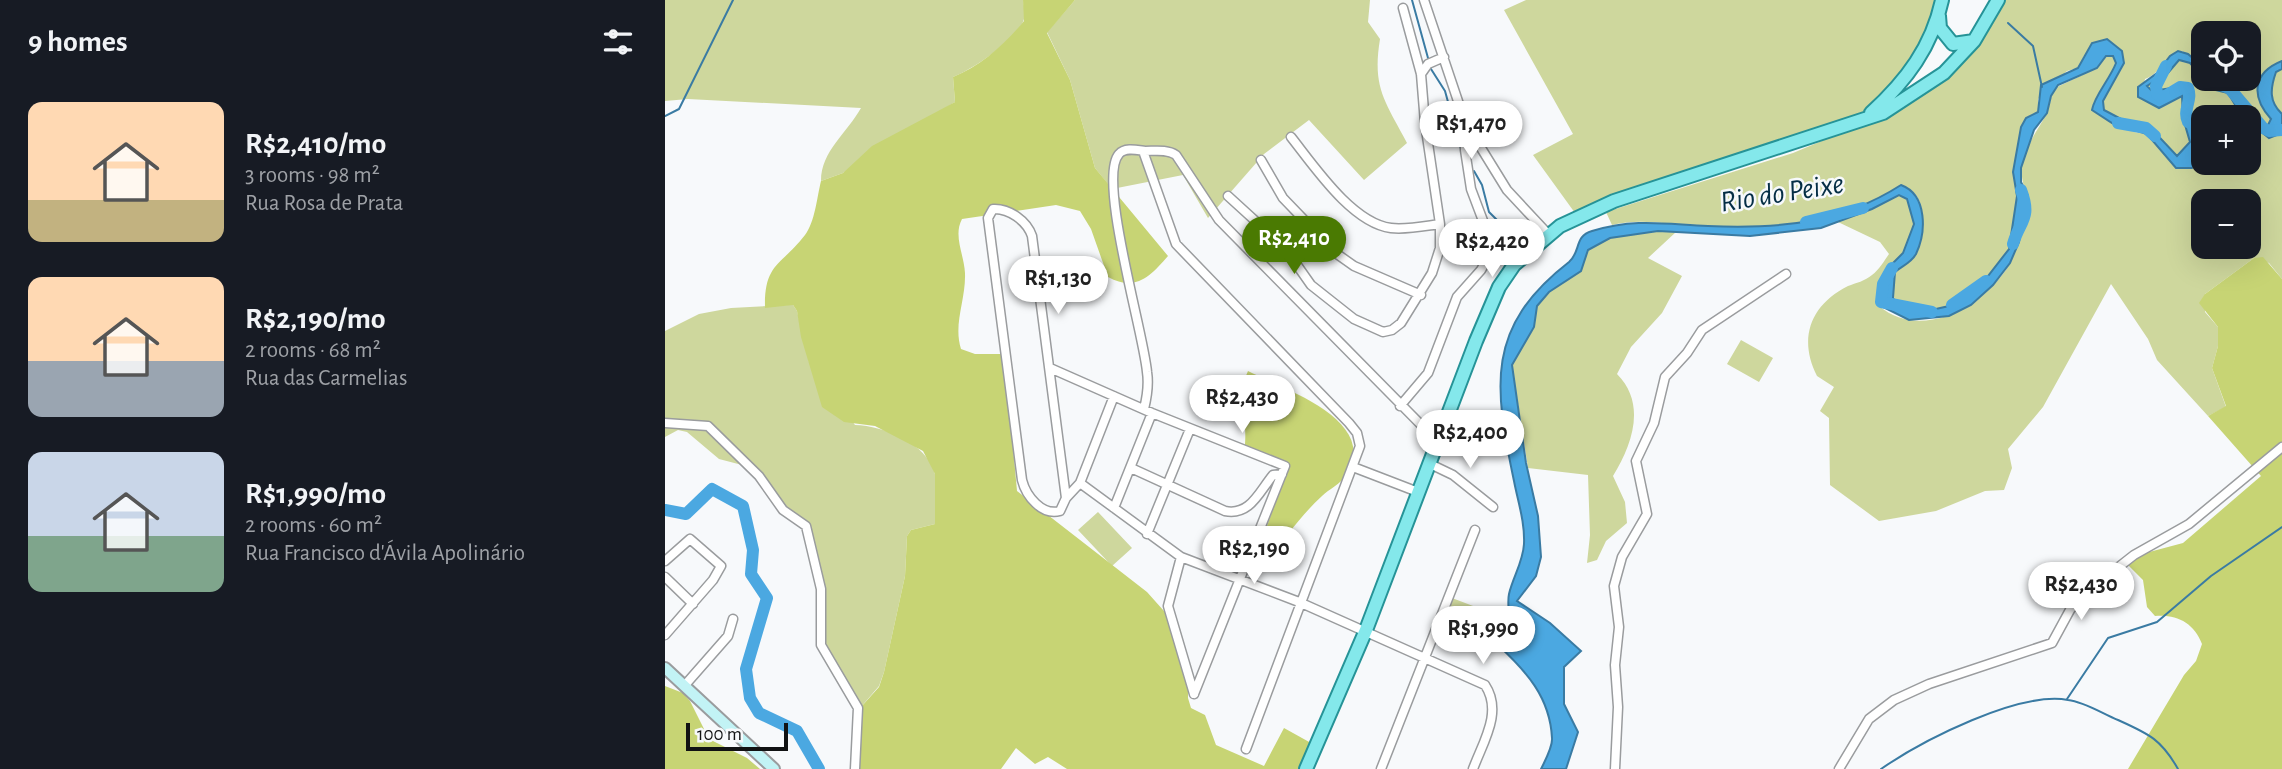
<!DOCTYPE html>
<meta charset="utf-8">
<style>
body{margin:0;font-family:"Alegreya Sans",sans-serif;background:#20242c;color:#f1f3f6;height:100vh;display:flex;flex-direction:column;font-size:26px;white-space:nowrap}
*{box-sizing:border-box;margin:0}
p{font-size:23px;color:#9ea1a6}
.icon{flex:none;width:38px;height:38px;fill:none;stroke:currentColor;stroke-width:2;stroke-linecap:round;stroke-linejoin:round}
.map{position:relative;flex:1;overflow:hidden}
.drawer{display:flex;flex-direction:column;background:#171b24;width:665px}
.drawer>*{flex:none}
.controls{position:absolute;left:1526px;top:21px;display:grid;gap:14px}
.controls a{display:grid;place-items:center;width:70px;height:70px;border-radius:14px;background:#171b24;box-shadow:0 7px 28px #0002;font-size:35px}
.scale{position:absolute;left:21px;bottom:18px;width:102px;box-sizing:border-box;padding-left:7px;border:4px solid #111213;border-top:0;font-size:19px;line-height:24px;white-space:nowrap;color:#111213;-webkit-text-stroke:5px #f7f9fb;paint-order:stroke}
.price{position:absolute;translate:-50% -60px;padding:0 16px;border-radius:24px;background:#fff;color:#222;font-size:23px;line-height:46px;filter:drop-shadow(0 2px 4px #0008)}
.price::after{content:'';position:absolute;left:50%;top:42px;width:21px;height:16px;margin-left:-10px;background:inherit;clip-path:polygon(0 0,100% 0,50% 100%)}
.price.on{background:#4a7a02;color:#fff}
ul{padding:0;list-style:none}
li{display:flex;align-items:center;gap:21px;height:175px;padding:0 28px}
li span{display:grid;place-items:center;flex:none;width:196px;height:140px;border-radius:14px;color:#555}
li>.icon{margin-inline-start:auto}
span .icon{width:84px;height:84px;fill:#fffc;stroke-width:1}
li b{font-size:30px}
h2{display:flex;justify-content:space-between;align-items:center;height:84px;padding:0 28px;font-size:30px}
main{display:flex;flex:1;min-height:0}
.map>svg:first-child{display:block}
.green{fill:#ced79d;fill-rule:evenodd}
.forest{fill:#c7d474}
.water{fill:#4ba8e1;stroke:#3a7ba3;stroke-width:2}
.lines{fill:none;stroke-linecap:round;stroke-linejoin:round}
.stream{stroke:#3a7ba3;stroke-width:2}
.river{stroke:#4ba8e1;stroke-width:12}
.street-casing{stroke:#9a9c9e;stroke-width:11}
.secondary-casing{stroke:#9a9c9e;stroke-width:14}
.primary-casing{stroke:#269397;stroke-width:16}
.street{stroke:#fff;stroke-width:8}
.secondary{stroke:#c2f3f5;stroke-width:10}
.primary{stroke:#84e8eb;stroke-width:12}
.labels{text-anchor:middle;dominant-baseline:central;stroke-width:5;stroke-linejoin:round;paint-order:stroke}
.water-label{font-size:30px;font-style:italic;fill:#052e45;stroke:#f7f9fb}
</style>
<main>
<section class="drawer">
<h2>9 homes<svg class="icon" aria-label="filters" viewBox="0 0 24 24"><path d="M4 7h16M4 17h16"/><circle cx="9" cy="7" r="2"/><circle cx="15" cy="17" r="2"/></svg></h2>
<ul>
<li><span style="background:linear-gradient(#ffd9b3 70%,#c2b280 0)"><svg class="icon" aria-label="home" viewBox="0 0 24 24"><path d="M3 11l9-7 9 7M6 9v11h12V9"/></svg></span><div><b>R$2,410/mo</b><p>3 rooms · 98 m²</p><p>Rua Rosa de Prata</p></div></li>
<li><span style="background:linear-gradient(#ffd9b3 60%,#9aa5b1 0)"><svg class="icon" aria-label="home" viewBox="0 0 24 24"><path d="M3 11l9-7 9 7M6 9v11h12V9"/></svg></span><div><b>R$2,190/mo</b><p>2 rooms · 68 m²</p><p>Rua das Carmelias</p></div></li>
<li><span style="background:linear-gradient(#c9d6e8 60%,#7fa58c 0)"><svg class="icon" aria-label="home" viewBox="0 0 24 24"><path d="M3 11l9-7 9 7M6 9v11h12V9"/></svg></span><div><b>R$1,990/mo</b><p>2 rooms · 60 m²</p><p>Rua Francisco d'Ávila Apolinário</p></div></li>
</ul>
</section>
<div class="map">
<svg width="1617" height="769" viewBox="0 0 1617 769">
<rect width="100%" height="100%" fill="#f7f9fb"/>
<path class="green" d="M0,0H358C359,6 361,16 358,22C348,42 308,69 288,77L290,102L178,173L156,181C156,151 182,133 196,108L23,99L0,101Z
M410,0H705L703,22L715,39C707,88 720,101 742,143L699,180L644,120L599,154L543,218L518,175L447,189L430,168L405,80L382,32Z
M861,0H1272L1254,52L1207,108L1198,113L910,213L868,155L908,134L839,10Z
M1341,0H1617V61C1587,73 1586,97 1606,119L1605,124L1600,127L1549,79H1584V33H1538V67L1517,51C1500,54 1497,73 1480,79L1476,99L1517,95L1525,142L1512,156L1484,126L1473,128L1439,110L1438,101L1457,68V51L1419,56L1413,68L1402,71L1373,99V112L1356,127L1348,172L1352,196L1344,249L1316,285L1284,306L1262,311L1235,307L1226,293L1230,272C1250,254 1276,199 1236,185C1169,227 1105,229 1027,225C1000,224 974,218 947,225L941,212L1128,153L1243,105L1299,59L1325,28Z
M1441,56L1450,57C1452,77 1434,91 1427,107L1469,132L1482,134L1511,168H1527L1538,145L1525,124L1523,91H1487L1482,86L1503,73L1514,60L1525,63L1544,85L1563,93L1579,117H1538V163H1584V122L1604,138L1617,133V279L1604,263L1589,258L1540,294V312L1553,327V346L1547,368L1561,407L1543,416L1492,360L1483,339L1446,284L1378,407L1343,449L1347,468L1339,490L1320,491L1271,511L1214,521L1165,485L1164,418L1155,411L1169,387L1152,376C1133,339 1145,305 1183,286C1191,283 1200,281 1207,275C1214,270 1219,261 1224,254L1215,242L1173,222L1234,195L1240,197L1247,209L1249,224L1238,253L1223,268L1214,306C1257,342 1319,306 1344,265C1352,252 1361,212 1363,197C1347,163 1365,143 1381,115C1385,107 1385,97 1390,88L1432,68ZM1538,201H1584V247H1538Z
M1617,69V114C1604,102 1605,89 1611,72Z
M993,231L1011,232L983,258L1017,276L997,313L966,347L952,374C982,404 967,445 948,476L960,502L962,523L941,541L932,560L922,563L925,535L923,475L863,468L847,365L869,328L872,306L884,292L916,271L923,250L929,244L945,238Z
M123,305H128L132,311L144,362L190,425C219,426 262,443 270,474C273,489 270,509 270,524L246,530L242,536L240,576L219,672L214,686L196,707L152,645L156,621L141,529L132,521L116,513L91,474L77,465L54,459L22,432L13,430L0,437V331L34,314L66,308Z
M1076,340L1108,358L1094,382L1062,364Z
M433,512L467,548L447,566L413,530Z
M787,598L816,609L800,650L772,640Z"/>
<path class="forest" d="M358,0H410L382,33L405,80L430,168L503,256C485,277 470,292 443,277L426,229L415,211L391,205L297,219C288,236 299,254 300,273C301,300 288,324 296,349L310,354H336L340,359L352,491L482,592L515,629L523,657V698L526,708L540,715L551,745L599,766L619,728L646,743L633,769H402L383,757L370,764L351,748L336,769H189L196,707L214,687L219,672L240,576L242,536L246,530L270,524V474L258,451L210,426L179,422L157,407L136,337L132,311L128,305L100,308C99,263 116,266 140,235C150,222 152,197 156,181L178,173L207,146L290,102L288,77C316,66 340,44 359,21Z
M1598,257L1617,279V769H1463L1519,675L1531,661L1537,644C1529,623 1512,614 1490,616L1482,607L1478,580L1463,565L1473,555L1518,543L1596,476L1543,416L1561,406L1547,368L1553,346V327L1534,303L1540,294L1589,258Z
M583,371C616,388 717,420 681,475C676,484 664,489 657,496C645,507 634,520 624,533L602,526L622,469L579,453C582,432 580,416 572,397Z
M0,686L18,693L25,701L44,739L82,758L95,769H0Z"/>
<path class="water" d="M1442,39L1457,51L1459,63L1438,101L1439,110L1473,128L1484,126L1512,156L1525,142L1518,118L1517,96L1494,108L1473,97V87L1492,73L1505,56L1513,51L1523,54L1538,67V78L1525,63L1514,60L1503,73L1482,86L1487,91L1513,87L1523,90C1525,98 1522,105 1523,113C1526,140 1548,141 1527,168H1511L1482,134L1447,123L1427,110C1429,96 1445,79 1451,63L1448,56H1441L1432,68L1393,85L1386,96L1382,113L1369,130L1356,168V182L1363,196L1354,242L1345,263L1328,285L1306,305L1284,316L1244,320L1214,305L1223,268L1238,253L1249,224L1242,199L1234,195L1207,209L1156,228L1085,236L993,231L945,238L923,250L916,271L884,292L872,306L869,327L847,365L861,463L873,516L876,557L871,576L852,601L885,623L916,651L899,667V704L913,732L901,769H876C880,761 888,746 887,738C885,697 861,671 833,645C835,637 842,628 843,621C845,612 842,603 844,594C848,577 858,562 859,544C860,522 853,502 849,481C829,386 820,327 904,262C916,252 909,236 927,231C971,218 998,224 1043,226C1114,229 1175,224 1236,185C1263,195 1261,233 1251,254C1246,263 1237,266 1230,272L1228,298L1235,307L1262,311L1284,306L1316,285L1344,249L1352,196L1348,172L1356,127L1361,118L1373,112L1376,85L1413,68L1427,43Z
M1617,61V69L1611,72C1605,89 1604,102 1617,114V133L1604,138L1584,122V117L1575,113L1563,93L1551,90L1539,79L1562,84L1585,116L1602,127L1606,119C1586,97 1587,73 1617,61Z"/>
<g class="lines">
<path class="stream" d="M747,0L763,58
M1343,23L1368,46L1377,87
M766,69L780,91L796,149
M0,116L14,109L68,0
M809,171L817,185L824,212L843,231L852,251
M1402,699L1443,638L1492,622L1546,576L1617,527
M1216,769C1258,740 1354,691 1403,700C1420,702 1438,714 1453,720C1484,734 1496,739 1513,769"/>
<path class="river" d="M1501,66L1491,86L1492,94L1497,98L1515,87L1523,88C1528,100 1517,110 1523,122
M1545,79L1565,89L1598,128L1604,131L1617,130
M1453,123L1481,128L1490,136
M1141,222L1198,208
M1348,244C1355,220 1367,219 1356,190
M1227,268L1218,284L1216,302L1267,312
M1287,305L1321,281
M0,510L21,514L47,489L78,506L88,550L86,574L102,598L81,669L85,698L94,713L132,731L154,769"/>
<defs>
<path id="street" d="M759,0L800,122L842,190L883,234
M756,74L763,64L779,57
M626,137C649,166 687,223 726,228C741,230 760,226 775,224
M478,151L511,244L684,423L692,433L695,446L581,749
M596,160L618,198L672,254L689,266L756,295
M563,196L620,248L646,285L689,319L718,332L727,330L736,323L767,273L775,248V224L760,123L756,74L738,8
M385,368L487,413L620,466L529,694
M735,406L763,373L792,297L816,270L825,254L823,234L806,189L800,150V122
M479,409C482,397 484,385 482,372C479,334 432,178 454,154C460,147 472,150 480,151C490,151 502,149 511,155L554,220L772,441
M0,423L43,426L94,476L118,510L141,526L156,589V645L193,708L190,769
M763,463L788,475L828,507
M688,467L753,492
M466,468L560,511C585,516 594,492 608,475L617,474
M415,483L516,557L634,602L820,685C838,712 818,742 808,769
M401,498L367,236C362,221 344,208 328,209L323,218L357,480C361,496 377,516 395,511L401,498L415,483L449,396
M449,508L487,413
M482,534L525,429
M516,557L503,606L529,694
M0,561L25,539L56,566L48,580L0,635
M0,577L28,604
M20,685L63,636L68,619
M716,769L810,530
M950,769L953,707L950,665L954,627L949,586L957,557L982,514L971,461L989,423L1000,377L1022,353L1037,330L1121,274
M1174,769L1204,719L1229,700L1264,684L1387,643L1405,610L1418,595L1469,555L1524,524L1617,447"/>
<path id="secondary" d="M0,668L109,769"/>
<path id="primary" d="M1274,16L1275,28L1288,44L1309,41
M1206,113C1241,81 1267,47 1277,0
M641,769L701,630L811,341L834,287L849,265L895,226L949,201L1218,113L1279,73L1309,41L1333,0"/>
</defs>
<use href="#street" class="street-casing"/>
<use href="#secondary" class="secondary-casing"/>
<use href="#primary" class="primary-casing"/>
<use href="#street" class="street"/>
<use href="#secondary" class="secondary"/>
<use href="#primary" class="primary"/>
</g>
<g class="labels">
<g class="water-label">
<text transform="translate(1117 193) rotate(-9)">Rio do Peixe</text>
</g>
</g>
</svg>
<div class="controls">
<a><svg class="icon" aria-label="locate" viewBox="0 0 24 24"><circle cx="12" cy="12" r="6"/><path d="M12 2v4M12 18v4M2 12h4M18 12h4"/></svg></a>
<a>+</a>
<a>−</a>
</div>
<div class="scale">100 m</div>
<b class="price" style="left:806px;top:161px">R$1,470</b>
<b class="price on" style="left:629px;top:276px">R$2,410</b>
<b class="price" style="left:827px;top:279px">R$2,420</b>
<b class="price" style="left:393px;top:316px">R$1,130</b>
<b class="price" style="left:577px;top:435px">R$2,430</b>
<b class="price" style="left:805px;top:470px">R$2,400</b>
<b class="price" style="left:589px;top:586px">R$2,190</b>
<b class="price" style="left:1416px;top:622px">R$2,430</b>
<b class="price" style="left:818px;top:666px">R$1,990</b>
</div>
</main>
